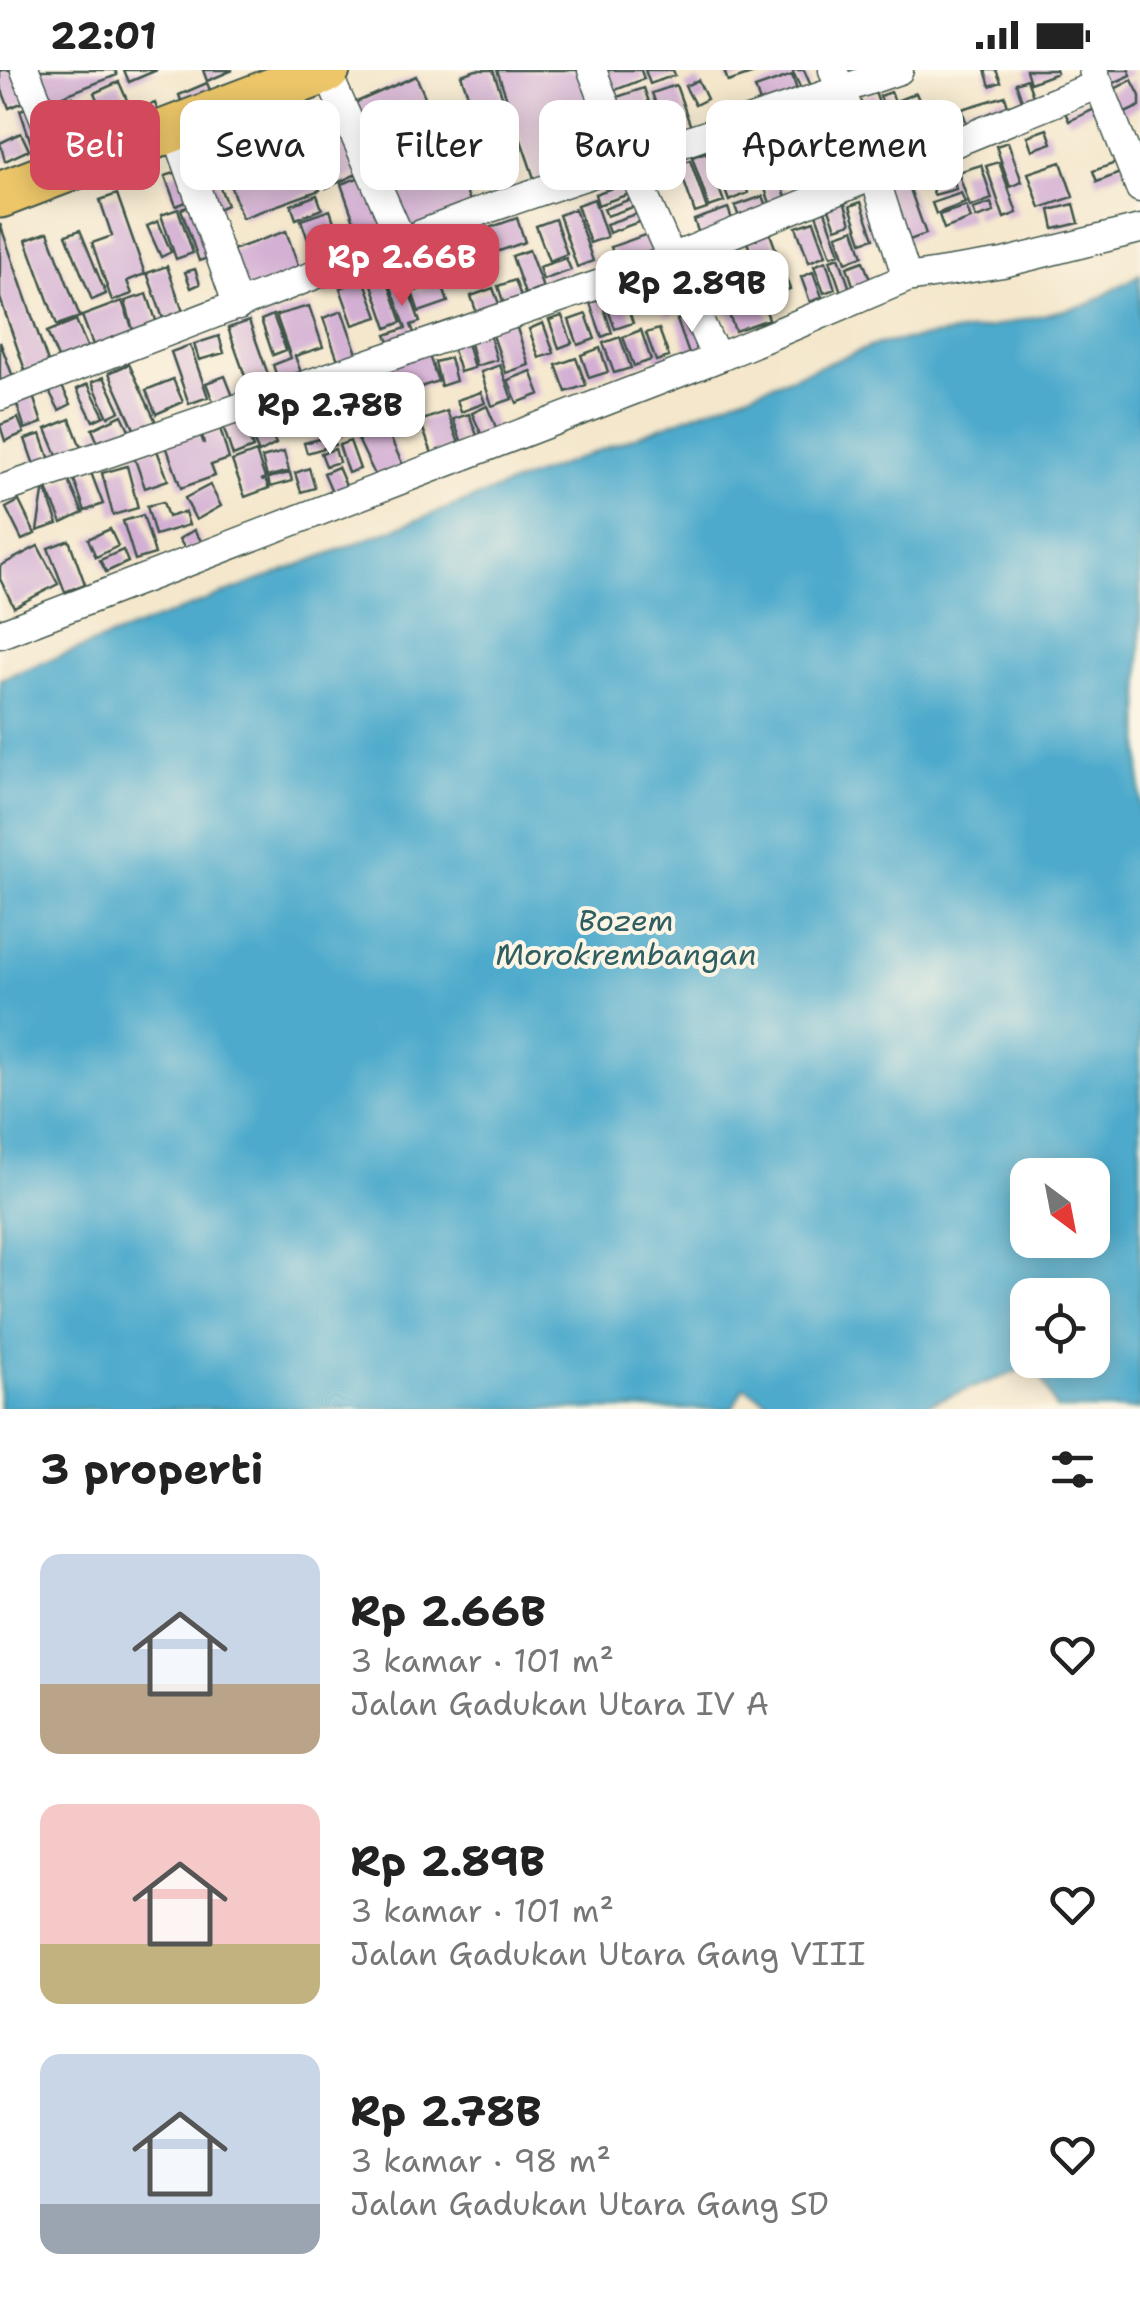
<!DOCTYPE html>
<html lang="id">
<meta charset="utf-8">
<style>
body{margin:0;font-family:"Shantell Sans",sans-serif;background:#f6f6f6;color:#222;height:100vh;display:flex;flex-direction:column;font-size:38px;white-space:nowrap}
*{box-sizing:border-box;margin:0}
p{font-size:32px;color:#767676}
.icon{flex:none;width:55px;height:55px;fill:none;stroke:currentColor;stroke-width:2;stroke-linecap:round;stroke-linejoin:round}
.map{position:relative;height:1339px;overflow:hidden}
.side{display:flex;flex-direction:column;background:#fff;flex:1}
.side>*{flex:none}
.banner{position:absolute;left:30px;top:30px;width:1080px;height:90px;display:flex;gap:20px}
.needle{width:65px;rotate:148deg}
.tools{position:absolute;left:1010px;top:1088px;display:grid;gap:20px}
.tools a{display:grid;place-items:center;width:100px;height:100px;border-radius:20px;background:#fff;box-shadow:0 5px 25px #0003;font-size:50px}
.price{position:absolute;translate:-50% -85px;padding:0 22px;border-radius:20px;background:#fff;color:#222;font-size:32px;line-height:65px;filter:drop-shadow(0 2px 5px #0008)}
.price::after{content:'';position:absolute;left:50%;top:60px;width:30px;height:22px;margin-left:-15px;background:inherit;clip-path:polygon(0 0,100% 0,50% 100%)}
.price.current{background:#d1495b;color:#fff}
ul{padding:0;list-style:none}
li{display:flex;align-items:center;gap:30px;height:250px;padding:0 40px}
li span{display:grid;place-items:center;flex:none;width:280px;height:200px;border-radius:20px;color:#555}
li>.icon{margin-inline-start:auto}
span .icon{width:120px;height:120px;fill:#fffc;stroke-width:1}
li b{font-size:42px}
h2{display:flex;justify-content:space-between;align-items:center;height:120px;padding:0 40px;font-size:42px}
.pill{padding:0 35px;border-radius:20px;background:#fff;box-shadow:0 5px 25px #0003;font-size:35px;line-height:90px}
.pill.current{background:#d1495b;color:#fff}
.status{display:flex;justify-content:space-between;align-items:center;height:70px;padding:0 50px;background:#fff;direction:ltr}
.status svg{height:28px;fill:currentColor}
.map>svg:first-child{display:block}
.water{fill:#4eaacc;stroke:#367480;stroke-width:2.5;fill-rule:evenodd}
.building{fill:#d3afd4}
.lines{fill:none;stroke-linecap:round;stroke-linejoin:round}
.minor-casing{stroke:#3f564b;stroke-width:31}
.trunk-casing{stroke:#3f564b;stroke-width:49}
.minor{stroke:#fff;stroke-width:28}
.trunk{stroke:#ecc669;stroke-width:45}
.labels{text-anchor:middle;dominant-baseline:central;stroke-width:8;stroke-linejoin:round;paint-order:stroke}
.water-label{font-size:30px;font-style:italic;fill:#2d5e62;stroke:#fcf5e5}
</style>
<div class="status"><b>22:01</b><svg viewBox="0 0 49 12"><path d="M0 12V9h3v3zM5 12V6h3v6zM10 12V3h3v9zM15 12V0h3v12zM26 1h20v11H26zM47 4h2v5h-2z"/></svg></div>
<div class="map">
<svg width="1140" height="1339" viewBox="0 0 1140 1339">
<rect width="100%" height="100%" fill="#fcf5e5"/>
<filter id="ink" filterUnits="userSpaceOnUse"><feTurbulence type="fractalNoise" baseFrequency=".01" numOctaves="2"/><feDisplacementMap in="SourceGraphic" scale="20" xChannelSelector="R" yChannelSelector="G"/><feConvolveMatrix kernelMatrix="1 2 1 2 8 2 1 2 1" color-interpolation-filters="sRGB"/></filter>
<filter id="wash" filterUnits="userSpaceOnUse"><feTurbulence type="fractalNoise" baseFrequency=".0048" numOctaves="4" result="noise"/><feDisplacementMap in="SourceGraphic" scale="40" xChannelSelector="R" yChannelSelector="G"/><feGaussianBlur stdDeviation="2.25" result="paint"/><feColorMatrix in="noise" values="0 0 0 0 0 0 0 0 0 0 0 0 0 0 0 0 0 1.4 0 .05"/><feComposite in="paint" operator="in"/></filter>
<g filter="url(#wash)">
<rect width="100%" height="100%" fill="#f4e7cc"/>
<path class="water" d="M1140,204V1339H1056L1035,1295L914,1339H780L744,1317L732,1339H0V609L878,274L988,258L1089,234ZM1028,1105H1092V1170H1028ZM1028,1225H1092V1290H1028Z"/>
<g id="blocks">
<path class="building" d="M0,0H23L34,28L9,38L0,15Z
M32,0H115L117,5L45,33Z
M124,0H157L129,12Z
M203,0H233L207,11Z
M476,0H493L521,80L491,90L461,5Z
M497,0H590L599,26L569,36L570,39L601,30L607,50L577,60L589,95L536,114Z
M605,0H641L644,9L613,21Z
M645,0H673L675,5L650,14Z
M724,0H760V1L728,12Z
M792,0H804L811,16L802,21Z
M985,0H996L1001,12L990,16Z
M1026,0H1056L1057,3L1030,13Z
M1097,0H1129L1131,5L1105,17Z
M792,5L799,26L762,39L755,18Z
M416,6L472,135L407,163L350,35Z
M1027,9L1036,35L1025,39L1016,13Z
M698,10L707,29L695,35L685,16Z
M1132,10L1140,26V36L1117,47L1105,24Z
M119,12L130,37L106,49L94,23Z
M207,13L213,27L184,39L179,25Z
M676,15L692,60L668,68L652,23Z
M644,18L664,74L631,86L611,29Z
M875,22L897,85L874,93L852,31Z
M891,22L909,67L898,72L880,26Z
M916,23L936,70L916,78L896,31Z
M1005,26L1011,45L968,58L962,39Z
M73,27L84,51L59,63L48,38Z
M1092,27L1097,38L1069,51L1064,40Z
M155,33L159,46L141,52L137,39Z
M38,34L52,72L33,79L20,40Z
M954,34L963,61L948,67L939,39Z
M133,40L138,53L115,62L110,49Z
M814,45L830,89L811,95L796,51Z
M790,46L809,99L793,104L775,51Z
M771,53L786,93L771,98L757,58Z
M608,54L621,89L596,99L584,64Z
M297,55L320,120L242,148L219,83Z
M337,55L359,103L326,118L304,70Z
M1047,59L1052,73L1032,80L1027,66Z
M21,63L29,80L5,91L0,73Z
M730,69L748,123L729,131L709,77Z
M1008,72L1022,112L1010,117L996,76Z
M706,82L724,132L709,137L692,87Z
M859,85L864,98L836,108L831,94Z
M948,87L956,119L934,125L925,93Z
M690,90L707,139L695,143L678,94Z
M1121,91L1125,101L1097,112L1093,101Z
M210,92L227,135L211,142L194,99Z
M999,92L1017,143L1004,148L986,96Z
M1061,92L1073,127L1040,138L1028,103Z
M981,95L992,129L970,137L958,102Z
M903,99L926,164L904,172L881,107Z
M181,101L191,130L176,136L165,106Z
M369,104L391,167L363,177L341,114Z
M629,112L632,123L598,135L595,124Z
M781,113L787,130L771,136L765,119Z
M961,123L965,133L936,144L932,133Z
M117,124L145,204L127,211L132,224L112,231L92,173L112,166L100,130Z
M317,125L322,139L296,149L291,135Z
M842,125L851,153L836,158L826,131Z
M763,126L770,143L741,153L735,136Z
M633,128L636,136L607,146L604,139Z
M594,129L607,167L590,173L577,135Z
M861,132L874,168L862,172L850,136Z
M199,133L217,185L199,191L181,139Z
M991,133L994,142L976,148L973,139Z
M1074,134L1079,153L1054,159L1050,140Z
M966,136L971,149L944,159L939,145Z
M728,138L734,155L700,167L694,150Z
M178,139L193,183L176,189L161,145Z
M575,139L593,191L577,197L559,145Z
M330,140L345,185L317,195L301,150Z
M825,141L840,183L831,186L816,144Z
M641,142L644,150L609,163L606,154Z
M517,148L525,172L491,184L483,160Z
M555,149L567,184L549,191L536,156Z
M158,151L171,182L161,187L147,156Z
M814,151L826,185L809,192L796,157Z
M0,154L50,298L27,306L0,228Z
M768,158L790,219L766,227L745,166Z
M854,159L863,186L846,192L837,165Z
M80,160L106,224L92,230L66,165Z
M286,161L301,204L239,226L224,183Z
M48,162L80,247L57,255L26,170Z
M650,163L657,185L618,199L611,177Z
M477,165L486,192L457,202L447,176Z
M529,180L543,218L525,224L512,186Z
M706,181L716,211L692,220L681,190Z
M744,187L757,224L743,229L730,192Z
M839,187L850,219L841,222L830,190Z
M566,188L571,200L543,210L539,197Z
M826,191L835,219L824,223L814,196Z
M863,191L871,212L854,218L847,197Z
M167,196L187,253L167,260L147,203Z
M400,196L420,252L411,255L417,271L392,279L386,265L406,258L385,201Z
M195,199L200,214L191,218L185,202Z
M813,202L822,227L810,232L801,207Z
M646,203L655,229L641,234L632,208Z
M385,204L402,252L387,258L370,209Z
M666,205L679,242L666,247L653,210Z
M364,209L378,247L353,255L340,218Z
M515,210L523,232L505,238L498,216Z
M441,212L448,232L419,242L412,222Z
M717,215L722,231L698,240L692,224Z
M493,218L501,239L478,247L471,226Z
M622,220L633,253L615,259L603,226Z
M147,224L160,262L98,288L82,246L122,231L133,260L125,231Z
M761,227L769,249L735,261L727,239Z
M601,229L612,263L602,267L590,233Z
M309,236L323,277L295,286L304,311L281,319L273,295L291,288L276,245Z
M342,241L359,289L340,296L323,248Z
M694,243L707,281L690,287L677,250Z
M586,244L595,269L578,275L569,250Z
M273,245L286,280L273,285L261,250Z
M513,246L529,295L506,303L489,254Z
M562,246L572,273L559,278L549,250Z
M76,250L91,286L62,298L47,262Z
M249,251L274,321L253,329L228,258Z
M543,253L554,283L539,288L529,259Z
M659,259L669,287L656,291L646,263Z
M488,260L497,290L476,296L468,266Z
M641,260L651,290L634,296L623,267Z
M219,266L224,283L199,290L194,274Z
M465,266L474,298L460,302L450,270Z
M620,267L631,298L614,303L603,273Z
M0,272L16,315L0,320Z
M190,275L208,327L189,334L171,282Z
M426,277L438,311L406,322L419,357L394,367L368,298Z
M600,278L608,302L589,308L581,285Z
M450,288L456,311L441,316L435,292Z
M576,288L586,315L566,322L556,295Z
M129,294L156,352L135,361L109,303Z
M500,295L512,329L492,336L481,302Z
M531,301L540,324L517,333L508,310Z
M225,306L236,334L217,342L206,313Z
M57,307L71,334L59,340L45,313Z
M104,307L120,341L108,347L92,312Z
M173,309L183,332L156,344L146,320Z
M369,310L377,335L364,339L355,315Z
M326,313L349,362L336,369L313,320Z
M88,314L104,346L93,351L77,319Z
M351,318L365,348L354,353L340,323Z
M308,320L322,355L303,362L289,327Z
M481,322L485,333L461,342L457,330Z
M32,323L42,353L25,359L15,329Z
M487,336L498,362L483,368L472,343Z
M259,338L276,374L259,383L242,346Z
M288,341L294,357L276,364L270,349Z
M447,341L460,376L433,386L420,351Z
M240,343L253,378L233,386L221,350Z
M469,344L478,368L462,373L453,349Z
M122,345L133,368L102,382L92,359Z
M18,348L24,363L5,371L0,355Z
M70,349L82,380L59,390L46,359Z
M382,350L403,395L376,407L355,363Z
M220,358L229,389L211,395L215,406L181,418L165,373L199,360L204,374L202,364Z
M41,364L51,393L35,398L25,369Z
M332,366L335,375L307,383L304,373Z
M350,371L360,399L348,403L339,375Z
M155,375L168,410L145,418L133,384Z
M335,379L339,392L326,396L321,383Z
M256,382L265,408L261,410L265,409L269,418L245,427L232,391Z
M284,382L289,401L267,407L262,388Z
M127,396L138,438L113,445L102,403Z
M338,397L347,418L333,424L324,403Z
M309,398L315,418L301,422L295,403Z
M90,400L103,434L85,441L73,407Z
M290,403L292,411L270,417L268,408Z
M68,409L83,443L62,453L47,419Z
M210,415L221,436L196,450L185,428Z
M44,416L58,454L37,461Z
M19,431L35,464L22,470L6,438Z
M163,432L168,447L185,442L189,455L155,465L147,436Z
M143,445L155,484L135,490L123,451Z
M110,459L118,476L96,487L88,469Z
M194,460L202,472L187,482L179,469Z
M69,470L85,514L65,522L48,478Z
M38,476L58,514L14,537L0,509V496Z
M123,480L128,492L106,502L100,490Z"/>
</g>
</g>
<g filter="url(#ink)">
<use href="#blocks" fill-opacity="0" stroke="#3f564b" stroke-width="2.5"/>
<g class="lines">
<defs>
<path id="minor" d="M25,0L65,100
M326,0L403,174
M592,0L619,70L709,272L720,287
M833,0L874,105L907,208
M1093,0L1140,118
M175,59L238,236
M0,326L484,140L899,0
M0,420L647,198L1099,14
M0,564L720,287L907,208L1003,193L1140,159"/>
<path id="trunk" d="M0,125L327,0"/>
</defs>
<use href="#minor" class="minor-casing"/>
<use href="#trunk" class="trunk-casing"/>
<use href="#minor" class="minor"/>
<use href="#trunk" class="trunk"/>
</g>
</g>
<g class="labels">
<g class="water-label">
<text x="626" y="850">Bozem<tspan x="626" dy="34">Morokrembangan</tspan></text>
</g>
</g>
</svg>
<div class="tools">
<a><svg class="needle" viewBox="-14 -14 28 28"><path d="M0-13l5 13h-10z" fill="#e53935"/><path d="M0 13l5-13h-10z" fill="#767676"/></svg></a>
<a><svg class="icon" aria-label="locate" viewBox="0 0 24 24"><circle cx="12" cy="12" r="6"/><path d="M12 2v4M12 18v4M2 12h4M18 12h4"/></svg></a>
</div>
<b class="price current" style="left:402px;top:239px">Rp 2.66B</b>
<b class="price" style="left:692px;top:265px">Rp 2.89B</b>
<b class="price" style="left:330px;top:387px">Rp 2.78B</b>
<div class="banner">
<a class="pill current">Beli</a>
<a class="pill">Sewa</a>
<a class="pill">Filter</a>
<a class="pill">Baru</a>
<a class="pill">Apartemen</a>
</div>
</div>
<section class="side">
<h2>3 properti<svg class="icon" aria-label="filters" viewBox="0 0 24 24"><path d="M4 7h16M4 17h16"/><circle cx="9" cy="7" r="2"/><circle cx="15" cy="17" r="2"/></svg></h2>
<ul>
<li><span style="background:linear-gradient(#c9d6e8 65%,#b9a48a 0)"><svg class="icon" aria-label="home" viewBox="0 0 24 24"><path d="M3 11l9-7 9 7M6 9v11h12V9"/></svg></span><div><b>Rp 2.66B</b><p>3 kamar · 101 m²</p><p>Jalan Gadukan Utara IV A</p></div><svg class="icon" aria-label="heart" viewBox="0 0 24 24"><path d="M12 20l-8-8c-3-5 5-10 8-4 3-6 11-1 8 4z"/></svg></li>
<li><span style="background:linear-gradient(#f6c9c9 70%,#c2b280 0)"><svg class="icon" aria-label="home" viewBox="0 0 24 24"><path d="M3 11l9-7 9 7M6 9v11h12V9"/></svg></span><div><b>Rp 2.89B</b><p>3 kamar · 101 m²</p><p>Jalan Gadukan Utara Gang VIII</p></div><svg class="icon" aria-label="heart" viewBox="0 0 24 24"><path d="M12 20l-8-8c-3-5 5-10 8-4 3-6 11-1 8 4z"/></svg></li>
<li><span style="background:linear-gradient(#c9d6e8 75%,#9aa5b1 0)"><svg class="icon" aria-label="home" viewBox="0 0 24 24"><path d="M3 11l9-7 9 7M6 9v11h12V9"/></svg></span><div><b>Rp 2.78B</b><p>3 kamar · 98 m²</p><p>Jalan Gadukan Utara Gang SD</p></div><svg class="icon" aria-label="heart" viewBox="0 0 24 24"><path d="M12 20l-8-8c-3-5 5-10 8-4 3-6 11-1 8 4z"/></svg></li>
</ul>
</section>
